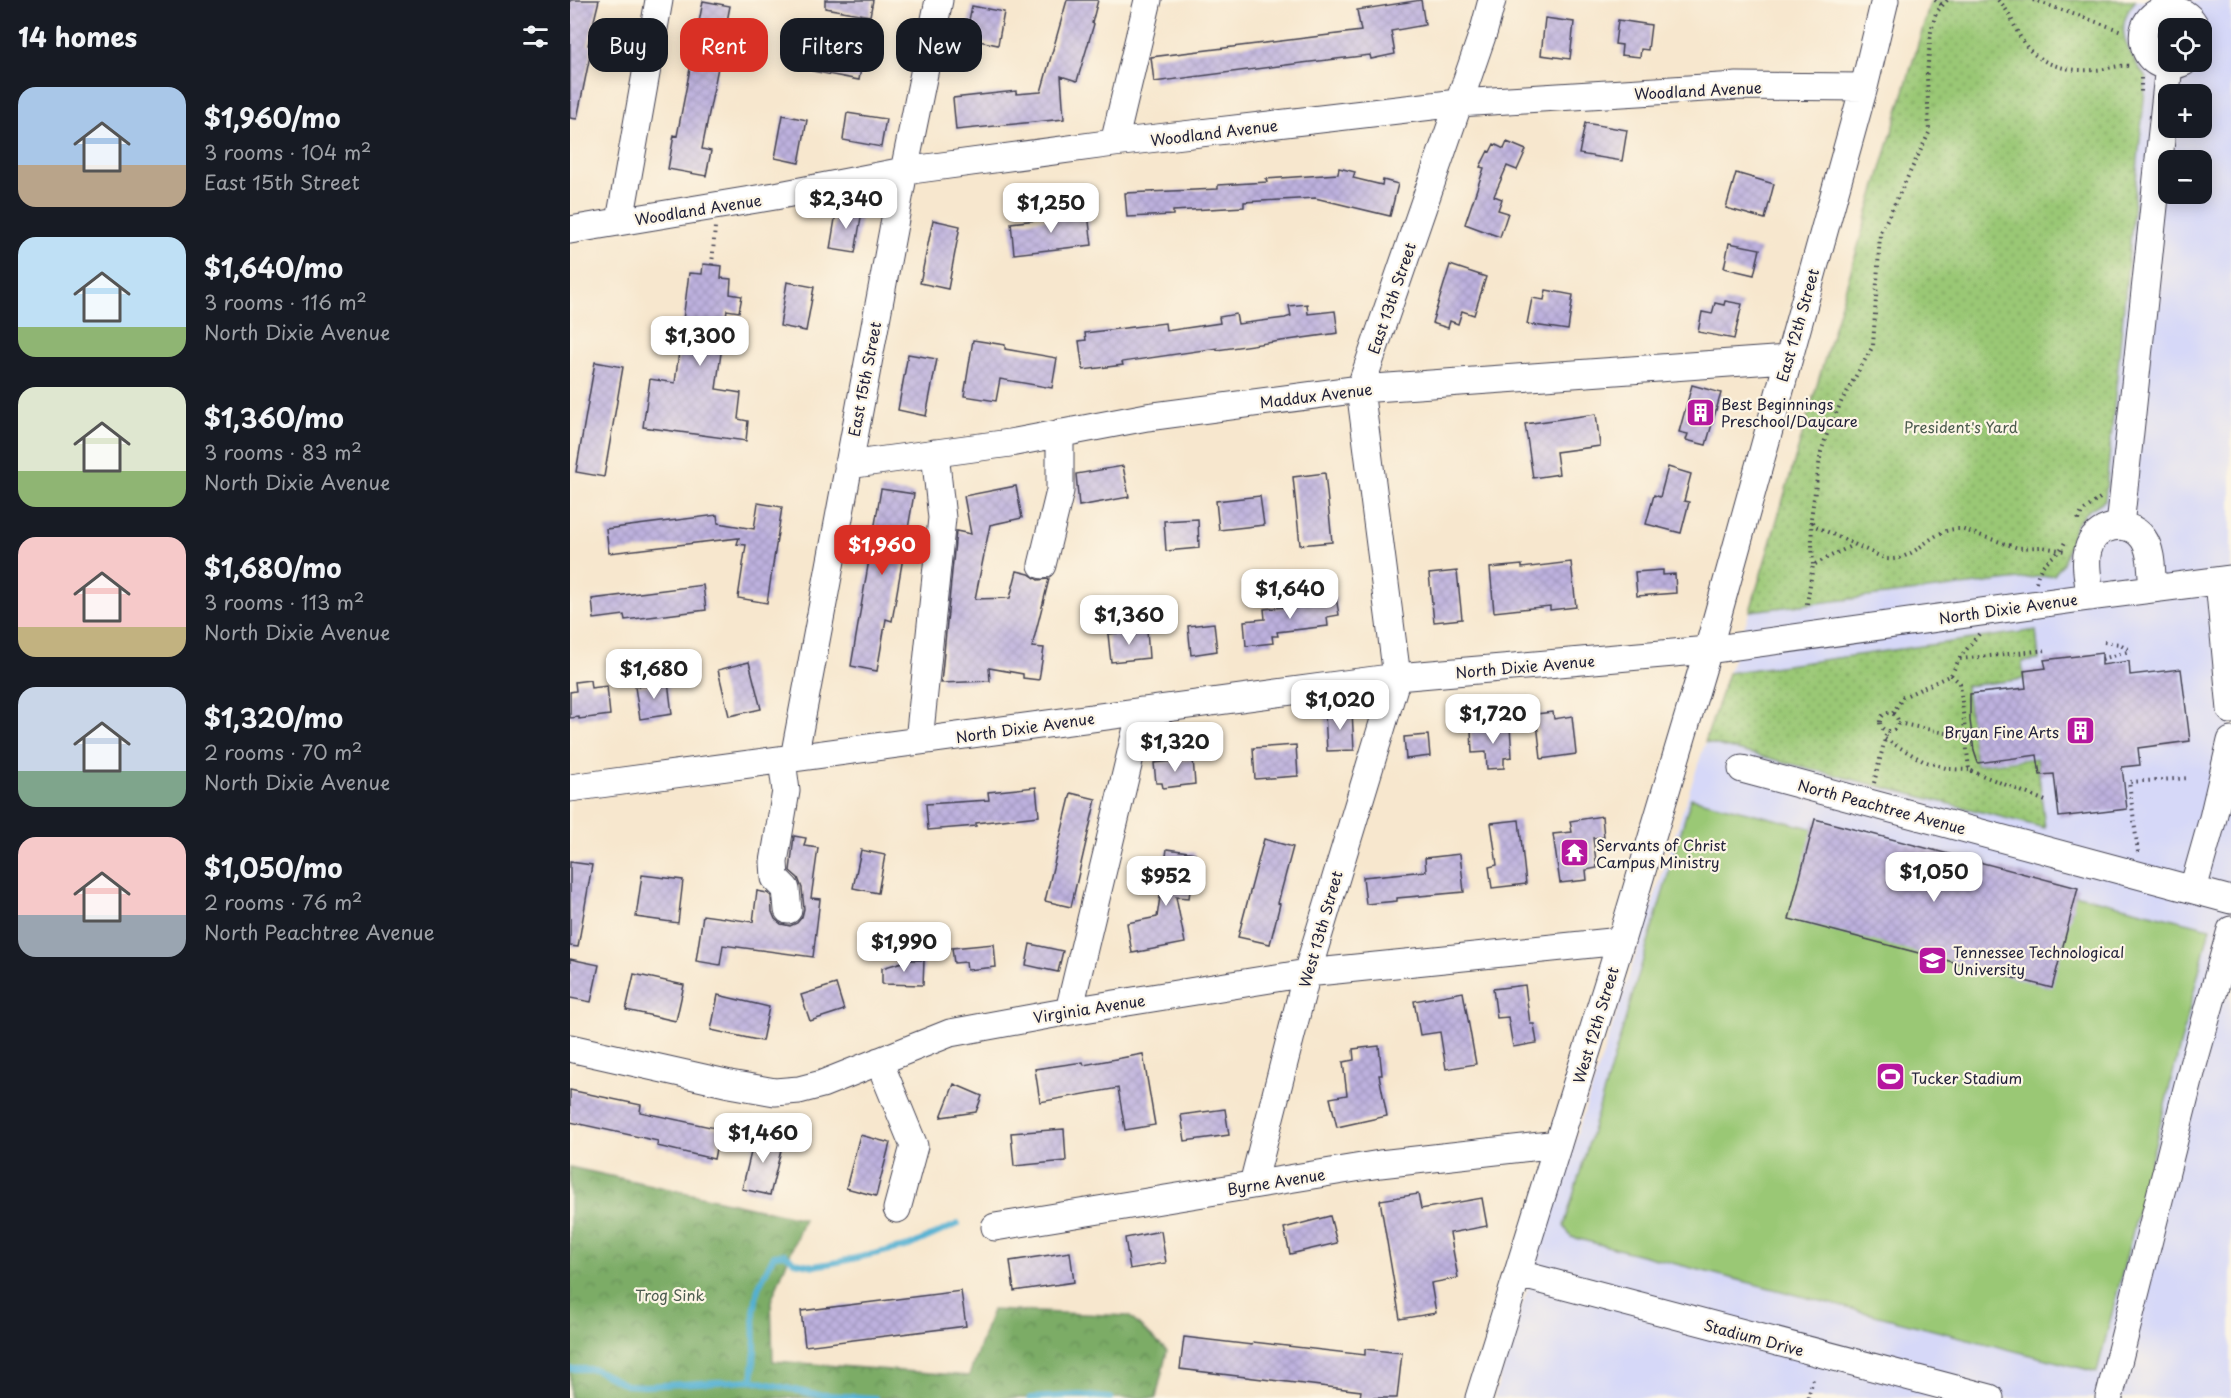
<!DOCTYPE html>
<meta charset="utf-8">
<style>
body{margin:0;font-family:"Playpen Sans",sans-serif;background:#20242c;color:#f1f3f6;height:100vh;display:flex;flex-direction:column;font-size:22px;white-space:nowrap}
*{box-sizing:border-box;margin:0}
p{font-size:20px;color:#9ea1a6}
.icon{flex:none;width:33px;height:33px;fill:none;stroke:currentColor;stroke-width:2;stroke-linecap:round;stroke-linejoin:round}
.map{position:relative;flex:1;overflow:hidden}
.drawer{display:flex;flex-direction:column;background:#171b24;width:570px}
.drawer>*{flex:none}
.banner{position:absolute;left:18px;top:18px;width:570px;height:54px;display:flex;gap:12px}
.buttons{position:absolute;left:1588px;top:18px;display:grid;gap:12px}
.buttons a{display:grid;place-items:center;width:54px;height:54px;border-radius:12px;background:#171b24;box-shadow:0 3px 15px #0003;font-size:30px}
.price{position:absolute;translate:-50% -51px;padding:0 14px;border-radius:12px;background:#fff;color:#222;font-size:20px;line-height:39px;filter:drop-shadow(0 2px 3px #0008)}
.price::after{content:'';position:absolute;left:50%;top:36px;width:18px;height:14px;margin-left:-9px;background:inherit;clip-path:polygon(0 0,100% 0,50% 100%)}
.price.current{background:#d93025;color:#fff}
ul{padding:0;list-style:none}
li{display:flex;align-items:center;gap:18px;height:150px;padding:0 18px}
li span{display:grid;place-items:center;flex:none;width:168px;height:120px;border-radius:18px;color:#555}
li>.icon{margin-inline-start:auto}
span .icon{width:72px;height:72px;fill:#fffc;stroke-width:1}
li b{font-size:26px}
h2{display:flex;justify-content:space-between;align-items:center;height:72px;padding:0 18px;font-size:26px}
.chip{padding:0 21px;border-radius:18px;background:#171b24;box-shadow:0 3px 15px #0003;font-size:21px;line-height:54px}
.chip.current{background:#d93025;color:#fff}
main{display:flex;flex:1;min-height:0}
.map>svg:first-child{display:block}
.built{fill:#d6d8f8;fill-rule:evenodd}
.forest{fill:url(#forest-crowns);stroke:#4e6750;stroke-width:1.5}
.park{fill:url(#park-dots);stroke:#5e7558;stroke-width:1.5}
.pitch{fill:#9ac875;stroke:#5e7558;stroke-width:1.5}
.lines{fill:none;stroke-linecap:round;stroke-linejoin:round}
.stream{stroke:#53b0d2;stroke-width:6}
.building{fill:url(#building-cross-hatch)}
.minor-casing{stroke:#424051;stroke-width:29}
.path{stroke:#424051;stroke-width:4;stroke-dasharray:1.5 4.5;stroke-linecap:butt}
.minor{stroke:#fff;stroke-width:27}
.labels{text-anchor:middle;dominant-baseline:central;stroke-width:4.5;stroke-linejoin:round;paint-order:stroke}
.street-label{font-size:15px;fill:#22223b;stroke:#fcf5e5}
.poi-label{font-size:15px;fill:#22223b;stroke:#fcf5e5;text-anchor:start}
.park-label{font-size:15px;fill:#4c5c4f;stroke:#fcf5e5}
</style>
<main>
<section class="drawer">
<h2>14 homes<svg class="icon" aria-label="filters" viewBox="0 0 24 24"><path d="M4 7h16M4 17h16"/><circle cx="9" cy="7" r="2"/><circle cx="15" cy="17" r="2"/></svg></h2>
<ul>
<li><span style="background:linear-gradient(#a9c7e8 65%,#b9a48a 0)"><svg class="icon" aria-label="home" viewBox="0 0 24 24"><path d="M3 11l9-7 9 7M6 9v11h12V9"/></svg></span><div><b>$1,960/mo</b><p>3 rooms · 104 m²</p><p>East 15th Street</p></div></li>
<li><span style="background:linear-gradient(#bfe0f5 75%,#8fb573 0)"><svg class="icon" aria-label="home" viewBox="0 0 24 24"><path d="M3 11l9-7 9 7M6 9v11h12V9"/></svg></span><div><b>$1,640/mo</b><p>3 rooms · 116 m²</p><p>North Dixie Avenue</p></div></li>
<li><span style="background:linear-gradient(#dfe7d0 70%,#8fb573 0)"><svg class="icon" aria-label="home" viewBox="0 0 24 24"><path d="M3 11l9-7 9 7M6 9v11h12V9"/></svg></span><div><b>$1,360/mo</b><p>3 rooms · 83 m²</p><p>North Dixie Avenue</p></div></li>
<li><span style="background:linear-gradient(#f6c9c9 75%,#c2b280 0)"><svg class="icon" aria-label="home" viewBox="0 0 24 24"><path d="M3 11l9-7 9 7M6 9v11h12V9"/></svg></span><div><b>$1,680/mo</b><p>3 rooms · 113 m²</p><p>North Dixie Avenue</p></div></li>
<li><span style="background:linear-gradient(#c9d6e8 70%,#7fa58c 0)"><svg class="icon" aria-label="home" viewBox="0 0 24 24"><path d="M3 11l9-7 9 7M6 9v11h12V9"/></svg></span><div><b>$1,320/mo</b><p>2 rooms · 70 m²</p><p>North Dixie Avenue</p></div></li>
<li><span style="background:linear-gradient(#f6c9c9 65%,#9aa5b1 0)"><svg class="icon" aria-label="home" viewBox="0 0 24 24"><path d="M3 11l9-7 9 7M6 9v11h12V9"/></svg></span><div><b>$1,050/mo</b><p>2 rooms · 76 m²</p><p>North Peachtree Avenue</p></div></li>
</ul>
</section>
<div class="map">
<svg width="1661" height="1398" viewBox="0 0 1661 1398">
<defs>
<pattern id="forest-crowns" width="20" height="18" patternUnits="userSpaceOnUse" patternTransform="scale(1.5)"><rect width="20" height="18" fill="#7bac66"/><path d="M2 6a3 3 0 1 1 6 0M12 15a3 3 0 1 1 6 0" fill="none" stroke="#648c55"/></pattern>
<pattern id="park-dots" width="8" height="8" patternUnits="userSpaceOnUse" patternTransform="scale(1.5)"><rect width="8" height="8" fill="#9ac875"/><path d="M2 2h.1M6 6h.1" fill="none" stroke="#7da261" stroke-width="1.8" stroke-linecap="round"/></pattern>
<pattern id="building-cross-hatch" width="8" height="8" patternUnits="userSpaceOnUse" patternTransform="scale(1.5)"><rect width="8" height="8" fill="#bdb1de"/><path d="M0 0l8 8M0 8l8-8" fill="none" stroke="#a298bf"/></pattern>
</defs>
<rect width="100%" height="100%" fill="#fcf5e5"/>
<filter id="ink" filterUnits="userSpaceOnUse"><feTurbulence type="fractalNoise" baseFrequency=".0167" numOctaves="2"/><feDisplacementMap in="SourceGraphic" scale="12" xChannelSelector="R" yChannelSelector="G"/><feConvolveMatrix kernelMatrix="1 2 1 2 8 2 1 2 1" color-interpolation-filters="sRGB"/></filter>
<filter id="wash" filterUnits="userSpaceOnUse"><feTurbulence type="fractalNoise" baseFrequency=".008" numOctaves="4" result="noise"/><feDisplacementMap in="SourceGraphic" scale="24" xChannelSelector="R" yChannelSelector="G"/><feGaussianBlur stdDeviation="1.35" result="paint"/><feColorMatrix in="noise" values="0 0 0 0 0 0 0 0 0 0 0 0 0 0 0 0 0 1.4 0 .05"/><feComposite in="paint" operator="in"/></filter>
<g filter="url(#wash)">
<rect width="100%" height="100%" fill="#f7e7ce"/>
<path class="built" d="M1361,0H1661V1398H924L970,1247L1158,673L1180,611ZM1599,28H1632V62H1599ZM1599,94H1632V128H1599ZM1599,160H1632V194H1599Z"/>
<path class="forest" d="M0,1167L234,1219L201,1301L203,1361L399,1376L422,1310L559,1316L597,1351L586,1398H0Z"/>
<path class="park" d="M1361,0H1566C1541,27 1558,52 1576,78L1535,500L1516,512L1506,524L1493,563L1484,575L1180,611Z
M1466,630L1469,660L1452,662L1454,679L1396,686L1406,765L1467,758L1475,828L1135,742L1158,673Z"/>
<path class="pitch" d="M1121,798L1640,928L1527,1372L1001,1237L994,1226Z"/>
<g class="lines">
<path class="stream" d="M0,1369H24L56,1385L75,1386L182,1380L185,1350L184,1312L188,1288L204,1255L215,1254L225,1262L244,1266L268,1262L339,1246L388,1224
M182,1380L242,1394L305,1398
M460,1398L510,1395L540,1398"/>
</g>
<g id="blocks">
<path class="building" d="M0,0H29L18,45L22,46L7,119L0,118Z
M255,0H303L300,16L255,8Z
M497,0H528L522,23L524,24L507,81L491,76L494,119L386,130L383,98L446,91V94L471,92Z
M851,0L855,25L821,31L825,54L801,59L800,55L732,63L584,82L581,57L791,31L787,10Z
M133,1L160,6L132,149L141,151L136,176L98,169L104,135L107,136Z
M402,6L434,12L428,45L404,40L406,26L398,25Z
M975,18L1004,22L1000,59L971,55Z
M1048,20L1081,25L1078,50L1071,49L1070,57L1051,55L1052,45L1045,44Z
M248,36L295,45L289,80L242,71Z
M277,113L316,119L311,147L273,140Z
M213,115L237,120L229,163L205,158Z
M1015,123L1057,130L1052,161L1009,154Z
M937,142L956,150L947,170L937,166L924,196L932,199L928,210L938,213L930,237L895,224L914,168L910,167L918,151L920,152L924,144L934,149Z
M769,168L785,172L783,178L812,185L813,180L828,184L820,216L745,198L674,202V207L603,211V215L557,217L555,193L648,189V185L697,182L696,179L768,174Z
M1166,173L1204,184L1195,219L1156,208Z
M267,207L292,211L285,253L260,249Z
M518,214L522,245L444,254L441,223Z
M363,220L390,226L378,289L350,283Z
M1159,243L1190,249L1184,275L1154,268Z
M133,264L152,266L151,278L161,279L160,294L172,296L169,312L157,310L146,389L171,393L168,419L178,421L176,441L73,427L80,379L105,383L119,273L132,274Z
M880,265L916,277L904,315L892,311L888,324L880,321L878,328L862,323Z
M217,282L244,287L236,331L210,326Z
M976,290L1003,295L998,330L957,324L962,298L974,300Z
M1155,301L1172,304L1164,339L1128,332L1132,312L1142,314L1145,303L1154,305Z
M737,304L738,314L765,311L768,333L647,350V348L552,362L553,365L513,370L509,341L516,340L515,333L595,323L596,331L650,323L649,317L666,314L668,324L715,318L721,316L719,306Z
M403,340L435,345V349L487,358L482,388L430,379L426,401L394,396Z
M338,354L367,359L356,416L328,410Z
M25,362L53,367L34,477L6,472Z
M1122,385L1151,393L1136,445L1116,440L1118,434L1109,432Z
M1026,414L1030,446L986,452L989,474L963,478L955,424Z
M553,466L559,497L509,506L506,474Z
M1098,467L1121,474L1114,501L1119,502L1111,533L1076,524L1084,495L1090,497Z
M755,473L762,542L730,545L723,477Z
M446,486L452,518L420,525L405,599L440,598L447,571L459,574L468,580L479,579L462,647L474,648L469,680L453,678V674L419,668L420,681L371,683L386,531L401,534L394,496Z
M311,489L344,494L322,621L316,619L307,671L281,666Z
M690,496L694,525L649,530L646,501Z
M188,503L212,507L197,603L168,598L176,545L167,544L169,538L39,553L36,529L147,515L148,523L184,529Z
M628,519L629,548L596,551L594,521Z
M1001,562L1006,607L980,610V606L924,612L920,568L952,565V568Z
M1093,570V575L1105,574L1106,593L1067,596L1065,572Z
M887,571L892,619L864,622L859,574Z
M133,585L136,610L55,620L54,615L24,619L22,599Z
M766,597L769,615L757,617L758,626L707,632L708,636H702L703,643L676,646L674,621L695,619L694,609L726,606V602Z
M644,623L647,651L621,655L618,626Z
M577,630L579,658L541,662L538,634Z
M1532,653V665L1559,661L1560,675L1611,669L1620,741L1568,748L1570,765L1552,767L1557,809L1489,817L1484,774L1470,775L1467,755L1408,763L1404,751L1400,720V694L1456,688L1454,671L1476,668L1474,660Z
M179,662L191,709L159,716L148,670Z
M20,680L21,688L37,686L40,715L9,719V717L0,718V692L6,691L5,682Z
M98,682L102,714L70,719L65,687Z
M782,711L784,750L757,751L755,713Z
M983,712L984,719L1002,716L1006,754L971,759L966,714Z
M940,727L942,757L934,758V768L917,769L916,752L902,753L901,729Z
M858,735L860,756L836,759L834,737Z
M726,745L728,776L685,779L683,748Z
M623,759L625,784L593,788L592,783H586L584,763Z
M466,787L469,816L406,823V826L358,830L356,804L419,800L418,792Z
M501,793L526,799L501,907L475,901Z
M1032,816L1034,837L1023,838L1027,868L1016,870L1017,880L990,883L983,834L1002,832L1000,821Z
M1245,819L1508,888L1482,988L1219,919Z
M949,820L956,884L922,888L919,867L927,865L921,823Z
M224,836L236,838L234,846L248,848L241,898L250,899L243,957L153,945L150,965L126,961L133,915L183,922L187,891L197,893L201,896L202,912L205,919L211,924L220,926L227,923L232,917L234,909L232,888L228,878L220,871Z
M694,839L723,847L708,903L710,904L700,944L668,937Z
M597,849L625,853L619,898L606,897L615,943L562,953L557,923L587,917Z
M291,850L315,855L308,893L283,888Z
M890,854L894,892L827,898V901L796,904L793,877L856,871L855,858Z
M0,862L22,865L8,947L0,946Z
M72,875L113,880L108,923L66,917Z
M424,944L426,967L397,970L396,962L384,963L382,948Z
M460,944L493,951L488,972L456,965Z
M0,959L29,965L21,1002L0,998Z
M339,960H354L353,985L312,984V968Z
M64,974L114,985L106,1021L56,1010Z
M266,984L274,1010L240,1021L231,995Z
M955,985L960,1024H964L967,1043L943,1047L938,1017L927,1018L923,989Z
M893,992L906,1064L876,1069L870,1032L850,1035L844,1001Z
M148,995L199,1007L192,1041L141,1030Z
M809,1046L812,1075H809L817,1116L767,1127L760,1098L777,1095L773,1062L784,1060L783,1049Z
M573,1054L585,1125L555,1130L548,1088L470,1102L465,1069L513,1062L514,1065Z
M384,1084L412,1096L406,1112L371,1117Z
M0,1090L71,1105L70,1112L150,1129L144,1159L87,1146L88,1141L0,1122Z
M655,1109L659,1135L615,1141L611,1115Z
M494,1129L496,1161L444,1166L441,1133Z
M186,1132L214,1138L200,1195L172,1189Z
M290,1135L320,1143L306,1196L276,1188Z
M848,1194L851,1209L912,1198L917,1226L880,1233L888,1278L861,1283L866,1313L830,1319L810,1200Z
M760,1216L767,1243L720,1254L714,1228Z
M591,1231L596,1263L560,1269L555,1238Z
M500,1252L504,1282L444,1291L440,1261Z
M391,1291L396,1326L235,1346L231,1311Z
M614,1337L682,1345L683,1342L795,1355V1349L832,1353L827,1398H790L791,1391L610,1369Z"/>
</g>
</g>
<g filter="url(#ink)">
<use href="#blocks" fill-opacity="0" stroke="#424051" stroke-width="1.5"/>
<g class="lines">
<defs>
<path id="minor" d="M1614,62C1568,83 1557,8 1602,10C1614,11 1622,18 1626,28
M544,143L578,0
M50,221L89,0
M0,230L205,196L334,171L544,143L888,103L1167,86L1294,87
M278,465L440,443L577,417L790,389L1218,359
M1550,526L1599,65
M472,565L490,491V433
M1649,581L1661,710
M1520,597C1519,582 1514,564 1518,550C1524,525 1558,518 1573,538C1583,552 1581,573 1583,589
M349,741L372,518L365,453
M224,758L334,171L369,0
M212,760L216,791L204,862L205,878L216,889L218,910
M1172,769L1661,900
M0,788L827,677L1138,650L1512,598L1661,579
M1623,889L1643,818L1661,741
M499,1011L571,711
M0,1048L160,1084L205,1092L229,1090L252,1084L380,1033L495,1012L737,973L1051,941
M309,1061L344,1146L327,1209
M683,1184L737,973L827,677L790,389L914,30L922,0
M425,1227L810,1164L988,1144
M949,1274L1420,1398
M909,1398L1051,941L1138,650L1294,87L1315,0
M1539,1398L1623,1065L1661,930"/>
</defs>
<use href="#minor" class="minor-casing"/>
<path class="path" d="M1365,0L1372,5
M1377,0L1366,13L1361,31L1357,74L1359,133L1310,234L1303,346L1272,400L1257,434L1251,452L1241,518L1245,526L1316,559C1347,562 1360,527 1391,529L1448,548L1471,547L1495,551
M1428,0C1441,12 1444,29 1454,43C1471,68 1505,73 1534,69C1543,67 1551,65 1561,66
M1463,0L1552,31
M1571,78V94
M142,265L145,227
M1508,520L1512,512L1530,498
M1241,521L1243,565
M1466,582C1471,557 1486,561 1495,542
M1237,604L1243,565L1283,545
M1534,642L1550,644L1560,650
M1390,659L1477,650
M1532,659L1561,651
M1381,675L1390,683L1399,770L1478,802
M1310 722a9 9 0 1 1 18 0a9 9 0 1 1-18 0Z
M1323,713L1333,697L1381,675L1391,656L1409,634
M1328,723L1395,737
M1315,739L1353,761L1379,769L1399,770
M1304,783L1317,731
M1568,852L1559,782L1620,778
M1238,1398L1244,1375"/>
<use href="#minor" class="minor"/>
</g>
</g>
<defs>
<symbol id="building-square" viewBox="-11 -11 22 22"><rect x="-9" y="-9" width="18" height="18" rx="4" fill="#b5179e" stroke="#fcf5e5"/><path d="M-4-6H4V6H1V3H-1V6H-4ZM-2.5-4.3h1.7v1.8h-1.7ZM.8-4.3h1.7v1.8H.8ZM-2.5-1h1.7V.8h-1.7ZM.8-1h1.7V.8H.8Z" fill="#fff"/></symbol>
<symbol id="temple-square" viewBox="-11 -11 22 22"><rect x="-9" y="-9" width="18" height="18" rx="4" fill="#b5179e" stroke="#fcf5e5"/><path d="M0-6L5-2H3V0L6.5 2.5H4V6H1.5V3h-3V6H-4V2.5H-6.5L-3 0V-2H-5Z" fill="#fff"/></symbol>
<symbol id="university-square" viewBox="-11 -11 22 22"><rect x="-9" y="-9" width="18" height="18" rx="4" fill="#b5179e" stroke="#fcf5e5"/><path d="M0-5L7-2L0 1L-7-2ZM-4 1L0 2.5L4 1V4Q0 6-4 4Z" fill="#fff"/></symbol>
<symbol id="stadium-square" viewBox="-11 -11 22 22"><rect x="-9" y="-9" width="18" height="18" rx="4" fill="#b5179e" stroke="#fcf5e5"/><path d="M0-5a6.5 5 0 1 0 0 10a6.5 5 0 1 0 0-10ZM-3.5-1.8h7v3.6h-7Z" fill="#fff"/></symbol>
</defs>
<g fill-rule="evenodd">
<use href="#building-square" x="1114" y="396" width="33" height="33"/>
<use href="#building-square" x="1494" y="714" width="33" height="33"/>
<use href="#temple-square" x="988" y="836" width="33" height="33"/>
<use href="#university-square" x="1346" y="944" width="33" height="33"/>
<use href="#stadium-square" x="1304" y="1060" width="33" height="33"/>
</g>
<g class="labels">
<g class="street-label">
<text transform="translate(1128 90) rotate(-3)">Woodland Avenue</text>
<text transform="translate(644 132) rotate(-7)">Woodland Avenue</text>
<text transform="translate(128 209) rotate(-9)">Woodland Avenue</text>
<text transform="translate(821 298) rotate(-71)">East 13th Street</text>
<text transform="translate(1227 325) rotate(-74)">East 12th Street</text>
<text transform="translate(294 379) rotate(-79)">East 15th Street</text>
<text transform="translate(746 395) rotate(-7)">Maddux Avenue</text>
<text transform="translate(1438 608) rotate(-8)">North Dixie Avenue</text>
<text transform="translate(955 666) rotate(-5)">North Dixie Avenue</text>
<text transform="translate(455 727) rotate(-8)">North Dixie Avenue</text>
<text transform="translate(1312 806) rotate(15)">North Peachtree Avenue</text>
<text transform="translate(750 929) rotate(-74)">West 13th Street</text>
<text transform="translate(519 1008) rotate(-9)">Virginia Avenue</text>
<text transform="translate(1025 1025) rotate(-73)">West 12th Street</text>
<text transform="translate(706 1181) rotate(-9)">Byrne Avenue</text>
<text transform="translate(1184 1337) rotate(15)">Stadium Drive</text>
</g>
<g class="poi-label">
<text x="1151" y="403">Best Beginnings<tspan x="1151" dy="17">Preschool/Daycare</tspan></text>
<text x="1489" y="731" text-anchor="end">Bryan Fine Arts</text>
<text x="1026" y="844">Servants of Christ<tspan x="1026" dy="17">Campus Ministry</tspan></text>
<text x="1383" y="951">Tennessee Technological<tspan x="1383" dy="17">University</tspan></text>
<text x="1341" y="1077">Tucker Stadium</text>
</g>
<g class="park-label">
<text x="1391" y="426">President's Yard</text>
<text x="100" y="1294">Trog Sink</text>
</g>
</g>
</svg>
<div class="buttons">
<a><svg class="icon" aria-label="locate" viewBox="0 0 24 24"><circle cx="12" cy="12" r="6"/><path d="M12 2v4M12 18v4M2 12h4M18 12h4"/></svg></a>
<a>+</a>
<a>−</a>
</div>
<b class="price" style="left:276px;top:230px">$2,340</b>
<b class="price" style="left:481px;top:234px">$1,250</b>
<b class="price" style="left:130px;top:367px">$1,300</b>
<b class="price current" style="left:312px;top:576px">$1,960</b>
<b class="price" style="left:720px;top:620px">$1,640</b>
<b class="price" style="left:559px;top:646px">$1,360</b>
<b class="price" style="left:84px;top:700px">$1,680</b>
<b class="price" style="left:770px;top:731px">$1,020</b>
<b class="price" style="left:923px;top:745px">$1,720</b>
<b class="price" style="left:605px;top:773px">$1,320</b>
<b class="price" style="left:1364px;top:903px">$1,050</b>
<b class="price" style="left:596px;top:907px">$952</b>
<b class="price" style="left:334px;top:973px">$1,990</b>
<b class="price" style="left:193px;top:1164px">$1,460</b>
<div class="banner">
<a class="chip">Buy</a>
<a class="chip current">Rent</a>
<a class="chip">Filters</a>
<a class="chip">New</a>
</div>
</div>
</main>
